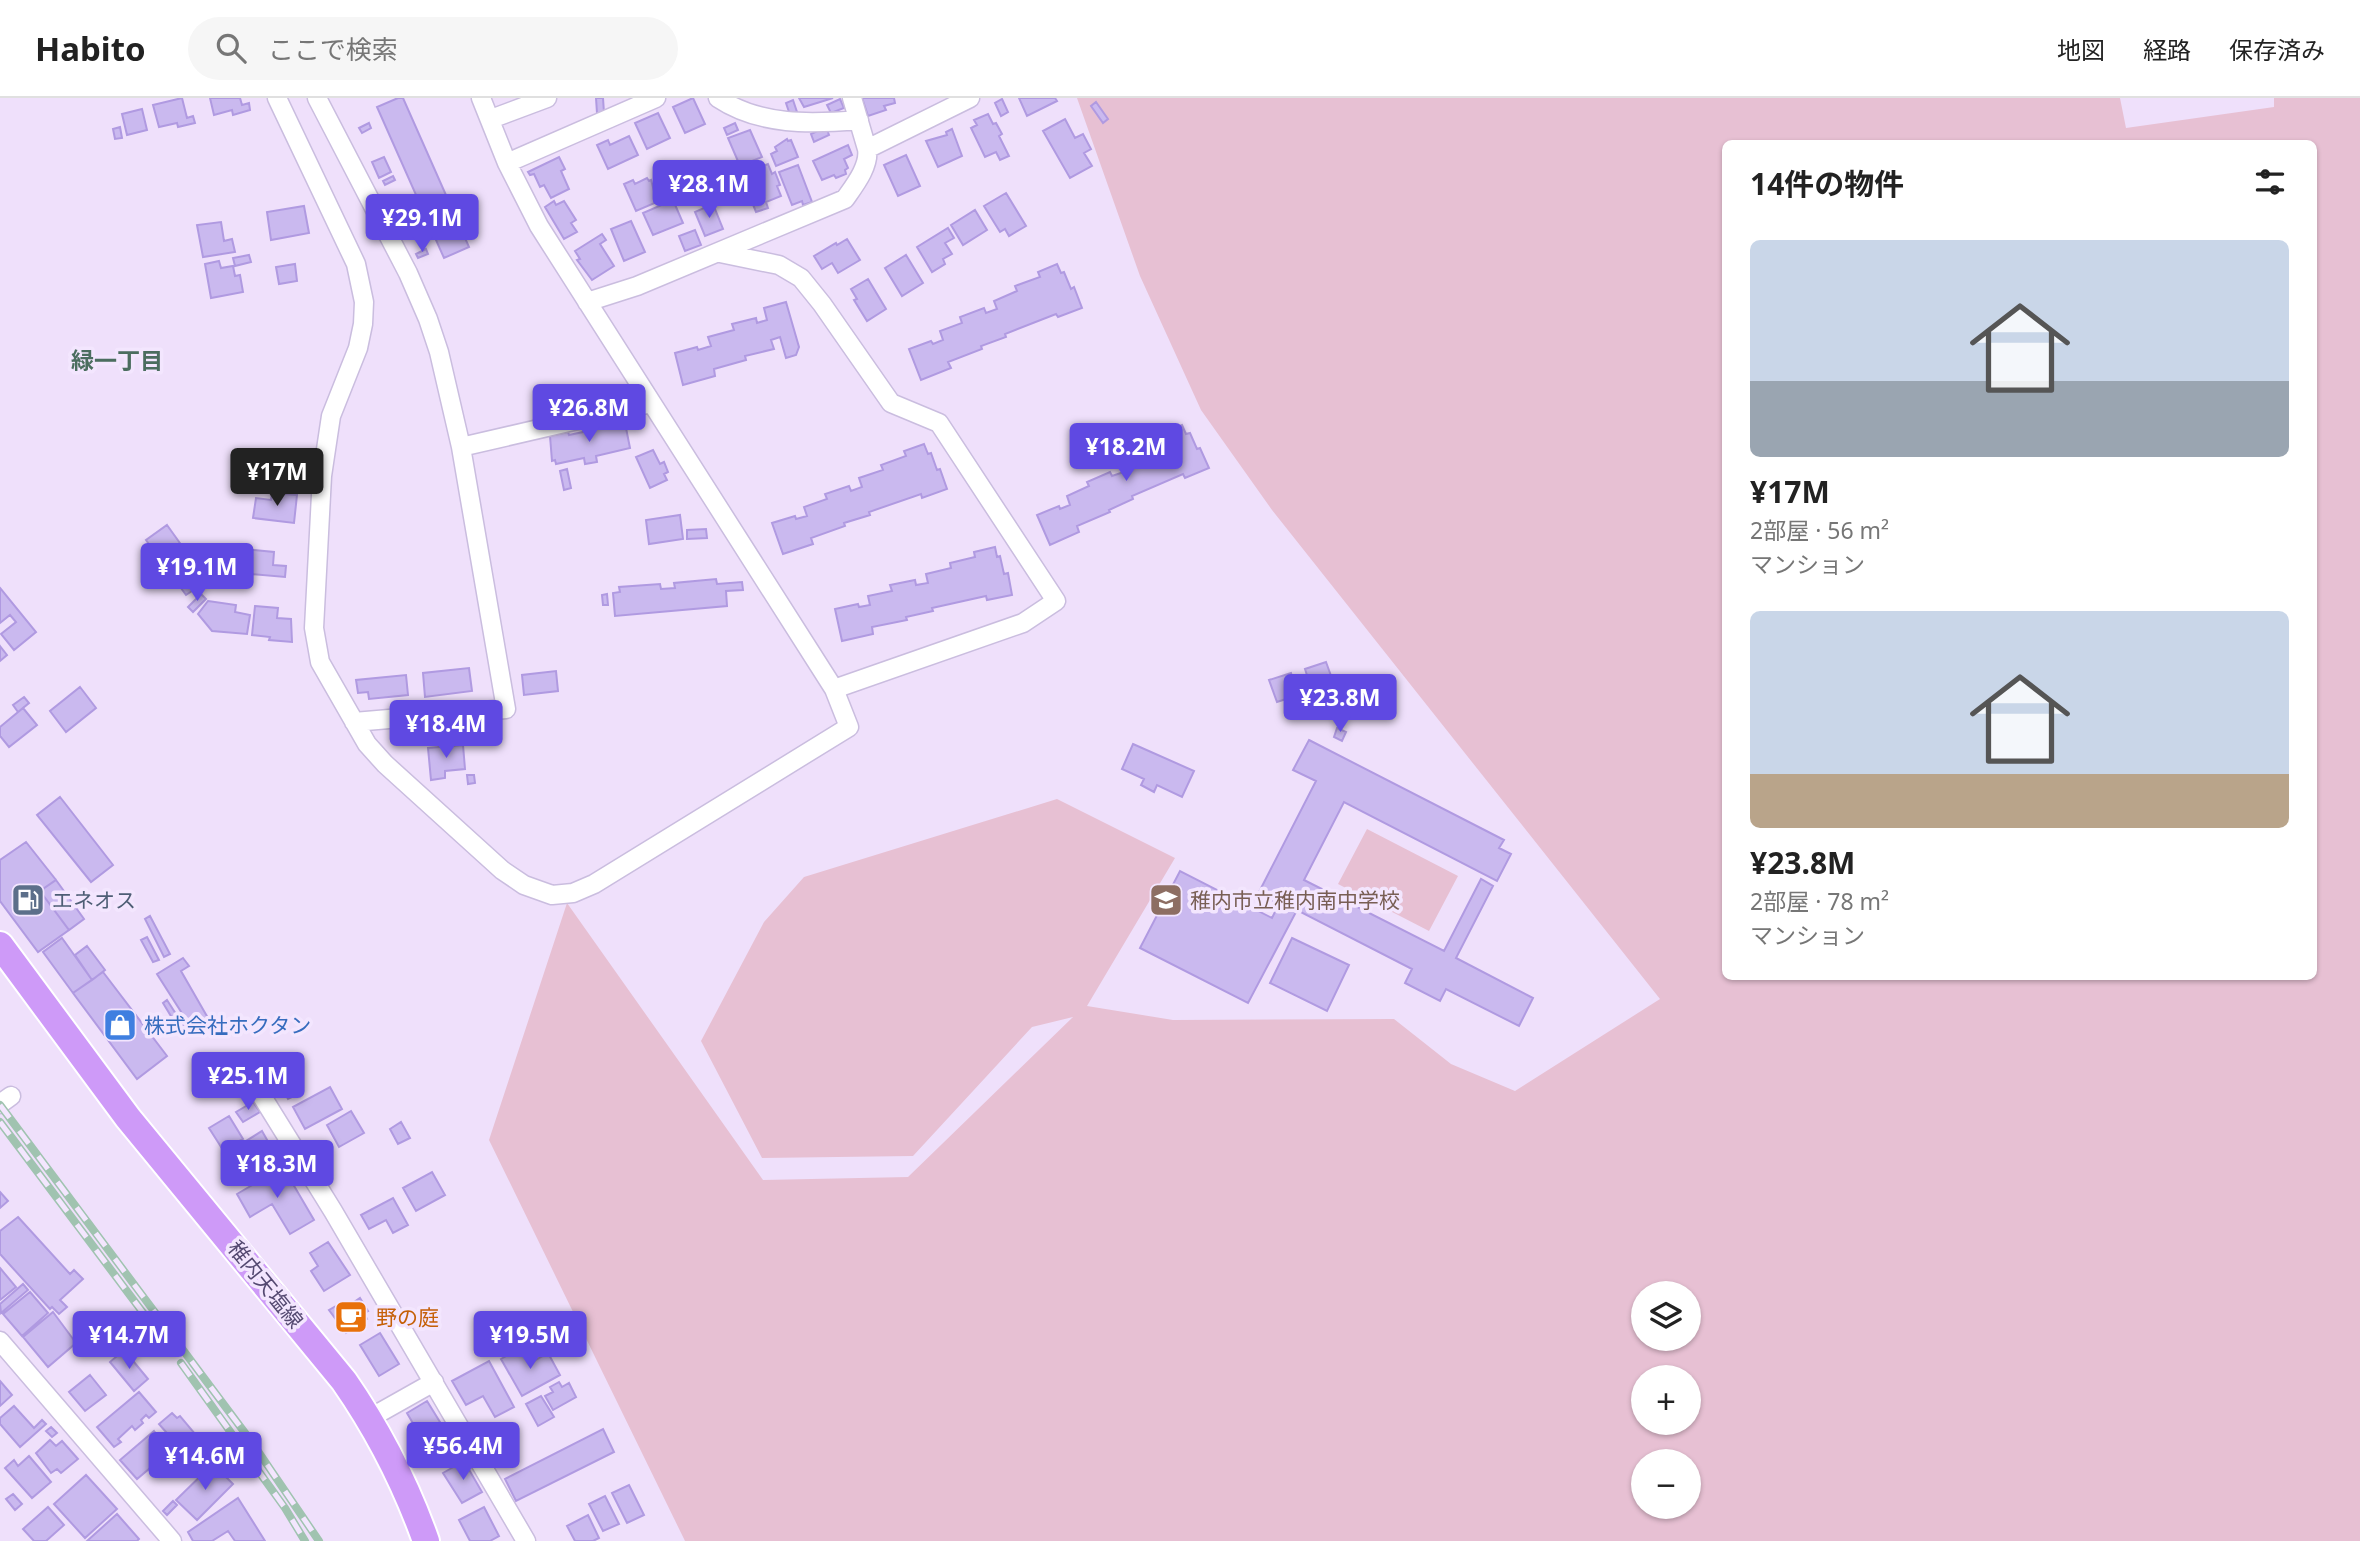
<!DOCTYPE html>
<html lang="ja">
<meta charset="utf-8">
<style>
body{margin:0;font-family:"Noto Sans","Noto Sans JP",sans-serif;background:#f6f6f6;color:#222;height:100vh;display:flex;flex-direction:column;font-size:26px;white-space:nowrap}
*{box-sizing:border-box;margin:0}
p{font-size:23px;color:#767676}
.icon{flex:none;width:38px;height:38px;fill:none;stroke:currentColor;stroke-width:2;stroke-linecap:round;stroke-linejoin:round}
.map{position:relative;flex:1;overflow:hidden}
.drawer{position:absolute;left:1722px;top:42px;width:595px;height:840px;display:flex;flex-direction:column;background:#fff;border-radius:10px;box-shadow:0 2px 5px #0004}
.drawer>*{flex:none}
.tools{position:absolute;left:1631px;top:1183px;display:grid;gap:14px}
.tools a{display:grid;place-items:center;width:70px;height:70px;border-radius:50%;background:#fff;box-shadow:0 2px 5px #0004;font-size:35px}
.price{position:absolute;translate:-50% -60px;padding:0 16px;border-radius:7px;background:#5f49e2;color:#fff;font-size:23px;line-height:46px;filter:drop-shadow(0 2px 4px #0008)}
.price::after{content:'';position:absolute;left:50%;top:42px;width:21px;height:16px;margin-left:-10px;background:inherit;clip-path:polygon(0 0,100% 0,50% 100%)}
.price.current{background:#222;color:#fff}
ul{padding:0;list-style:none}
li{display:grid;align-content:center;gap:14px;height:371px;padding:0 28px}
li span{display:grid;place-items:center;height:217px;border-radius:10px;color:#555}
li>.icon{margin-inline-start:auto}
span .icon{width:126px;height:126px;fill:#fffc;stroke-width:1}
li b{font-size:30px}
h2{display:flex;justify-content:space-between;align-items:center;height:84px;padding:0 28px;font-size:30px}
header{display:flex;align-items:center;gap:42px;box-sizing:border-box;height:98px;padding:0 35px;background:#fff;border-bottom:2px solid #e0e0e0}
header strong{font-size:33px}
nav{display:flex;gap:38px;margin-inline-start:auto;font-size:24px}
.search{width:490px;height:63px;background:#f6f6f6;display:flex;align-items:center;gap:18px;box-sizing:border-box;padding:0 24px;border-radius:38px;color:#767676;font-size:26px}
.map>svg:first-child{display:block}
.green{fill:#e7c0d3;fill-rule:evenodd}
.building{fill:#cab9ef;stroke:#b09ae1;stroke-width:2}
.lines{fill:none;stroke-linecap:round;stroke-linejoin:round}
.street-casing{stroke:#cabddf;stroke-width:21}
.primary-casing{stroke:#fff;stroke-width:30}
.street{stroke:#fff;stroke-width:18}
.primary{stroke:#ce9af8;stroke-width:26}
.rail-casing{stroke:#a0c3b0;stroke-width:8}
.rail{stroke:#f3e6fe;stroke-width:5;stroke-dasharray:16;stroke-linecap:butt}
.labels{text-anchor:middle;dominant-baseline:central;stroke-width:7;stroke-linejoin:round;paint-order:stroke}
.service-label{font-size:21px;fill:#4e5e75;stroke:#f3e6fe;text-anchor:start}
.education-label{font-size:21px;fill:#785e54;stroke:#f3e6fe;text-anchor:start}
.shop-label{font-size:21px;fill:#366cbe;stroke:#f3e6fe;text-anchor:start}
.street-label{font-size:21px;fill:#544971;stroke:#f3e6fe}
.food-label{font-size:21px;fill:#c56008;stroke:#f3e6fe;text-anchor:start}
.neighbourhood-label{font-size:23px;font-weight:bold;fill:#4b6d5f;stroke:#f3e6fe}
</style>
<header>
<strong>Habito</strong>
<div class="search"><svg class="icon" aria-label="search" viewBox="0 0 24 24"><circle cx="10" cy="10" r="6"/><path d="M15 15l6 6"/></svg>ここで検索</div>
<nav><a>地図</a><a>経路</a><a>保存済み</a></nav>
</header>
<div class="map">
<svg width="2360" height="1443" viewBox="0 0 2360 1443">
<rect width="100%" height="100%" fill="#efe0fb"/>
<path class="green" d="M1077,0H2120L2126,30L2274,9V0H2360V1443H685L489,1042L567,805L763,1082L908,1079L1073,919L1032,929L913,1058L762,1060L701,943L764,824L804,779L1057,701L1175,760L1087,908L1173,922L1394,921L1451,966L1515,993L1660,901L1272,412L1201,312L1140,178ZM1726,46H2314V878H1726ZM1643,1195H1689V1241H1643ZM1643,1279H1689V1325H1643ZM1643,1363H1689V1409H1643Z
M1367,731L1458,778L1429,833L1338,786Z"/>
<path class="building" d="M182,0L187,20L193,18L195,25L178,29L177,25L159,29L153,7Z
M210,0H240L242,7L249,5L250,12L233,17L232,12L214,17Z
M398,0H403L469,149L444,160L377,9Z
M596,0H603L604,15H597Z
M693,0L705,26L685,35L673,9Z
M799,0H833L804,9Z
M862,0H894L895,5L884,8L886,12L868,18Z
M1019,0H1055L1057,3L1027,18Z
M840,1L844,10L831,15L827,7Z
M1002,1L1008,14L1001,18L995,5Z
M793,2L797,14L790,17L786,5Z
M1096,4L1108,21L1103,25L1091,8Z
M142,11L147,32L127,37L122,16Z
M658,15L670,40L647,51L635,25Z
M988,16L993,26L996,25L1002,36L999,38L1009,58L1000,62L996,54L985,59L971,30L977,27L974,22Z
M1065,21L1075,40L1083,36L1091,51L1084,55L1092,68L1070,80L1043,33Z
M369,25L371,30L362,35L359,30Z
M735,25L738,32L727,37L724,30Z
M120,29L122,40L115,41L113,31Z
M826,29L829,37L814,44L811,36Z
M952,31L962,58L938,69L926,43L947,37L946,34Z
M750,32L762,59L740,68L728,40Z
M629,38L638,57L608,71L597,47L608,42L610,47Z
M787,41L788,43L791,42L798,59L776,68L771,56L777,53L775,49Z
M848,47L852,57L844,61L848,70L845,72L846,76L836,80L834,77L822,82L813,63Z
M906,57L920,88L898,98L884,67Z
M384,59L391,74L379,80L372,64Z
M559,59L565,71L561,73L569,91L551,100L544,87L540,89L534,76L530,77L528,74Z
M768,66L772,76L775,74L780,87L777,88L781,98L766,104L768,110L756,114L741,77Z
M798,67L812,104L803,107L802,103L792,107L779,74Z
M393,78L395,82L385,87L383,83Z
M647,80L649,83L651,82L657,104L636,113L624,86L633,82L635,86Z
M1006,95L1026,128L1009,138L1005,131L1000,134L984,108Z
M403,100L405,105L396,108L394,103Z
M673,102L683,125L653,137L643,115Z
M554,103L556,107L564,103L576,122L571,125L577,134L564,141L545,109Z
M713,106L723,131L705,138L695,114Z
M304,108L309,135L271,142L267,114Z
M975,112L987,132L963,147L951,127Z
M631,123L645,154L624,163L611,131Z
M221,124L224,143L232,141L235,154L203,159L197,127Z
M948,130L954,140L945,145L952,156L943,161L945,166L932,174L917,149Z
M695,132L701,147L685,153L679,138Z
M602,136L606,142L600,146L614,168L592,182L577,162L580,161L575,153Z
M847,141L860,162L838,175L832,165L822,171L814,158L836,145L837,147Z
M426,151L428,156L418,160L416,156Z
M249,157L251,164L235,168L233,160Z
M906,157L923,185L902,198L885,170Z
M219,163L221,170L233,168L235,178L240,177L243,194L211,200L205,166Z
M295,166L297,183L279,186L276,169Z
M1057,166L1061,175L1064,174L1071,191L1074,189L1082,210L1058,219L1056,216L1005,236L1006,239L981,248L982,251L948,264L951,270L921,282L909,251L931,243L933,246L943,242L940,233L962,225L960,219L984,210L986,215L997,211L994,203L1017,193L1015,188L1040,179L1038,174Z
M868,181L886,211L867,223L854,202L857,201L851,191Z
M786,204L799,249L796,257L786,260L780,239L771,242L774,251L745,258L746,262L714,271L715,278L683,287L675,255L697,249L698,252L711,248L708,239L734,232L732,226L756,220L757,225L767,222L764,210Z
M625,325L630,350L596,358L597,364L585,366L584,360L556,366L555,362L552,363L550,338L568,334L569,337Z
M1182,327L1186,336L1190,335L1197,351L1200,350L1209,370L1185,380L1183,376L1132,398L1133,401L1109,412L1110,414L1077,428L1079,434L1050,447L1037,417L1059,408L1060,411L1070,407L1067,398L1089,388L1087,384L1110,374L1112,378L1124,374L1120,366L1143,356L1141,351L1165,340L1163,335Z
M924,346L928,356L931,355L937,372L940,371L947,391L922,400L921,396L869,414L870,417L844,425L845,428L811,440L813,446L783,456L772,425L795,418L796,421L807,418L804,409L827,401L825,396L849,388L851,393L862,389L859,380L883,372L881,367L906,358L904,353Z
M653,352L660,366L664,364L668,374L664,376L667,382L650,390L636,359Z
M567,371L571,390L564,392L560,373Z
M272,395L297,397L294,425L253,420L256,400L271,402Z
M680,417L683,441L649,446L646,422Z
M167,427L207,483L186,497L146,442Z
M706,431L707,440L687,441V432Z
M995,449L997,459L1000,458L1004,476L1008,475L1012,497L987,502L986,498L932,510L933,513L906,519L907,522L872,529L873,536L842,543L835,511L858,506L859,509L870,507L868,498L892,493L890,487L915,482L916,487L928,485L926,476L951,470L950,465L975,459L974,454Z
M243,451L274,454L273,467L286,468L285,479L240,475Z
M716,481L717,486L742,484L743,492L726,493L727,508L615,518L613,495L620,494L619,489L660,486L661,491L675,490L674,485Z
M0,490L36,534L14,552L1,536L16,524L10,517L0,525Z
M201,496L206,501L193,514L188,509Z
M607,496L608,507H603L602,497Z
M208,503L236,507L235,514L250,517L247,536L212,533L198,516Z
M255,508L278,510L277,520L291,521L292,544L269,542L270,539L252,537Z
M0,548L7,557L0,563Z
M1326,564L1334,586L1312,593L1305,571Z
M469,570L472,593L425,599L423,575Z
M556,573L558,593L524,597L522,577Z
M1291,575L1298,597L1277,604L1269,582Z
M406,577L408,597L369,601L368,594L358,595L356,582Z
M80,589L96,610L66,634L50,613Z
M24,599L29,605L18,614L13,607Z
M23,610L37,627L9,649L0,638V629Z
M1337,630L1346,634L1342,643L1334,639Z
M1309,642L1504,742L1499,750L1511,756L1497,783L1344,704L1304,782L1444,853L1481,781L1493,788L1456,860L1533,900L1519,928L1446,891L1440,903L1405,885L1412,871L1297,812L1248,905L1140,850L1180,773L1272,820L1279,806L1258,796L1316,683L1293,672Z
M1133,646L1194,673L1182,699L1157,687L1154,694L1141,687L1144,681L1122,671Z
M463,647L465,671L445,673V680L431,682L428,650Z
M467,677H474L475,685L468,686Z
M60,699L113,767L91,784L37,717Z
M26,744L56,782L40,793L69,832L38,854L0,803V762Z
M56,782L84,821L69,832L40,793Z
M150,818L170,856L164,859L145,821Z
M147,839L159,862L153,864L141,842Z
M62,840L92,882L73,895L43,854Z
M1292,840L1349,867L1327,913L1270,885Z
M87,848L105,872L92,882L75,857Z
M183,860L189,868L181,873L208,920L192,931L157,876Z
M103,874L167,958L137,981L73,895Z
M167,902L185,930L180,933L163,905Z
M295,987L300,995L288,1001L284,993Z
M330,989L342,1011L305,1031L293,1009Z
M253,1004L260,1014L243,1024L236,1014Z
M351,1013L364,1035L339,1049L327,1027Z
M229,1018L243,1041L223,1052L209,1030Z
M401,1024L410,1040L398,1046L390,1031Z
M262,1033L278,1061L269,1066L271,1069L237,1086L226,1068L229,1066L225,1058L234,1053L233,1051Z
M283,1069L314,1122L290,1136L272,1106L250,1119L237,1096Z
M432,1074L445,1097L416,1113L403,1090Z
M0,1094L8,1103L0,1110Z
M393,1100L408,1127L393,1135L386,1122L369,1131L361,1117Z
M18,1119L70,1176L74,1172L83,1181L60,1202L67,1209L59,1216L52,1209L50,1211L0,1156V1133Z
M328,1144L350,1177L324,1193L311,1173L318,1168L310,1155Z
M0,1170L16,1189L0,1202Z
M23,1186L28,1192L1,1215L0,1206Z
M30,1194L48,1215L22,1238L3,1216Z
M360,1200L368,1213L364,1215L367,1221L346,1235L329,1212L338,1207L341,1213Z
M53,1214L76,1245L48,1269L23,1239Z
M380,1235L399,1266L379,1278L360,1247Z
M520,1250L529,1266L548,1255L560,1277L522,1298L501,1261Z
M124,1252L148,1281L134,1293L110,1264Z
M489,1263L514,1309L495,1319L483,1298L466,1307L452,1283Z
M90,1277L106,1297L85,1313L69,1294Z
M0,1283L12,1297L0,1308Z
M559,1284L562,1289L569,1285L576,1299L553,1312L545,1298L553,1294L550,1289Z
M139,1294L156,1314L149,1320L146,1317L141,1322L143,1325L135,1332L132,1328L118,1341L121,1344L114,1349L97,1329Z
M541,1298L554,1319L538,1328L526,1306Z
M427,1303L443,1329L422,1341L407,1315Z
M14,1308L34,1330L42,1322L46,1326L20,1349L0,1326V1320Z
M172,1315L177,1320L180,1318L196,1337L180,1350L159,1326Z
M51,1329L57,1335L52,1339L46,1333Z
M603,1331L614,1354L516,1403L505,1381Z
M154,1333L170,1353L137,1381L120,1362Z
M447,1338L458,1357L440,1368L428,1349Z
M50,1342L56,1348L62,1343L78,1361L61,1375L57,1371L51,1375L36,1355Z
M29,1358L51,1384L32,1400L5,1370L14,1362L18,1368Z
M464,1363L482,1394L462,1405L443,1375Z
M213,1366L233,1386L197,1422L176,1402Z
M86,1377L117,1411L85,1440L54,1406Z
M629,1387L644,1417L627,1425L612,1395Z
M13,1396L22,1406L15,1412L6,1401Z
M605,1398L619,1426L603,1433L589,1406Z
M238,1400L265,1443H235L228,1433L212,1443H193L188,1434Z
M173,1403L177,1407L167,1417L163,1413Z
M48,1409L64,1427L46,1443H34L23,1431Z
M484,1409L499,1438L490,1443H470L459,1422Z
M117,1416L139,1441L137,1443H87Z
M588,1417L599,1440L593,1443H575L567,1428Z"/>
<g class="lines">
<defs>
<path id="street" d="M277,0L356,166L364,204L363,226L358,250L331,318L322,378L314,530L320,564L367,646L385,666L502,772L524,787L552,797L573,795L594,786L849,629L834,591L539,128L507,65L481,0
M317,0L408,175L428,221L439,254L461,349L506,611L354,624
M718,0C760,28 811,26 859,22
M852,0L867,51
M491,21L547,0
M507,65L656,0
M720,155L779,167L801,180L822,206L891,305L939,325L1056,503L1023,525L834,591
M587,204L637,188L845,101C854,88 870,68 867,51L970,0
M461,349L651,305
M245,971L333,1113L526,1443
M0,1006L11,998
M0,1243L172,1443
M370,1320L434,1284"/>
<path id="primary" d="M0,847L128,1020L344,1283C378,1332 406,1387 426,1443"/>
</defs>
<use href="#street" class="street-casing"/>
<use href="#primary" class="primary-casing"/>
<use href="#street" class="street"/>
<use href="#primary" class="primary"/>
<defs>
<path id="rail" d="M0,1007L251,1343L319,1443
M0,1024L156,1232
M181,1265L285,1410L305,1443"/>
</defs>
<use href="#rail" class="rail-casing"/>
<use href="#rail" class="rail"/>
</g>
<defs>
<symbol id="fuel-square" viewBox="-11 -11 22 22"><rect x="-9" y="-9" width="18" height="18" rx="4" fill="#5c6f8a" stroke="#f3e6fe"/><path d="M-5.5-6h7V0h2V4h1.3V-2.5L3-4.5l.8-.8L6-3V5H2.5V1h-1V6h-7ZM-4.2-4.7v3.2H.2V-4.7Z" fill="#fff"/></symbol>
<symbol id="school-square" viewBox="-11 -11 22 22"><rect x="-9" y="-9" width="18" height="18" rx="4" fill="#8d6e63" stroke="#f3e6fe"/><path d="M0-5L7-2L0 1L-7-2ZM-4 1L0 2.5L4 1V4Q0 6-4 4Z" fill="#fff"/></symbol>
<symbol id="shop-square" viewBox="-11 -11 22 22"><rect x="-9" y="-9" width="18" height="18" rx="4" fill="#3f7fe0" stroke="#f3e6fe"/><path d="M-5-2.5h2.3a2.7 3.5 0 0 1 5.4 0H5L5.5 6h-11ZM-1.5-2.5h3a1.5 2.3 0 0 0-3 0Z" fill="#fff"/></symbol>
<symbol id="cafe-square" viewBox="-11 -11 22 22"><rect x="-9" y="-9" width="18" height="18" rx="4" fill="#e8710a" stroke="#f3e6fe"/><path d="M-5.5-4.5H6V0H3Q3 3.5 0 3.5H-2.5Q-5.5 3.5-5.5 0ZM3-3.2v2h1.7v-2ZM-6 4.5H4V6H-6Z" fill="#fff"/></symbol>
</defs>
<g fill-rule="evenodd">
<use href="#fuel-square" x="9" y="783" width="38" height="38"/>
<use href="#school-square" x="1147" y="783" width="38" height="38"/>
<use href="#shop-square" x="101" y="908" width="38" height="38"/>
<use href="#cafe-square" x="332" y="1200" width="38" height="38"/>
</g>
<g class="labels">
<g class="service-label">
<text x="52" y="802">エネオス</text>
</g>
<g class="education-label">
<text x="1190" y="802">稚内市立稚内南中学校</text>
</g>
<g class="shop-label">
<text x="144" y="927">株式会社ホクタン</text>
</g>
<g class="street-label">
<text transform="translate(266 1186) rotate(51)">稚内天塩線</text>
</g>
<g class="food-label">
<text x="376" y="1219">野の庭</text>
</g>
<g class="neighbourhood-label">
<text x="117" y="262">緑一丁目</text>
</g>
</g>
</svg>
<div class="tools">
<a><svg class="icon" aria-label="layers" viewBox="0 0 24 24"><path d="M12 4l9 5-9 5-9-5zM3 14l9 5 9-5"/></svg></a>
<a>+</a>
<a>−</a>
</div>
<b class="price" style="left:709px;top:122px">¥28.1M</b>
<b class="price" style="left:422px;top:156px">¥29.1M</b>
<b class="price" style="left:589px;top:346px">¥26.8M</b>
<b class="price" style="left:1126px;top:385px">¥18.2M</b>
<b class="price current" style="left:277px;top:410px">¥17M</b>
<b class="price" style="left:197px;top:505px">¥19.1M</b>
<b class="price" style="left:1340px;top:636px">¥23.8M</b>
<b class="price" style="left:446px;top:662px">¥18.4M</b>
<b class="price" style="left:248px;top:1014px">¥25.1M</b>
<b class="price" style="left:277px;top:1102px">¥18.3M</b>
<b class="price" style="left:129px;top:1273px">¥14.7M</b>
<b class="price" style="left:530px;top:1273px">¥19.5M</b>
<b class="price" style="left:463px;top:1384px">¥56.4M</b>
<b class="price" style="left:205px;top:1394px">¥14.6M</b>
<section class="drawer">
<h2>14件の物件<svg class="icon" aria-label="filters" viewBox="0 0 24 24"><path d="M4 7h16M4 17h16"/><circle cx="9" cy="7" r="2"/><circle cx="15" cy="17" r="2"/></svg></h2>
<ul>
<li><span style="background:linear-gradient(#c9d6e8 65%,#9aa5b1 0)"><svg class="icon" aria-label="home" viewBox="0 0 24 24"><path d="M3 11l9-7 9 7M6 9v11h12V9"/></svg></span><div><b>¥17M</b><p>2部屋 · 56 m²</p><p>マンション</p></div></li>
<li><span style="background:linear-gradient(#c9d6e8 75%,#b9a48a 0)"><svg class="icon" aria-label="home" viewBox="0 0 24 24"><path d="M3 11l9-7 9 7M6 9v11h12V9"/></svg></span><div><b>¥23.8M</b><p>2部屋 · 78 m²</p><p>マンション</p></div></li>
</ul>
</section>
</div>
